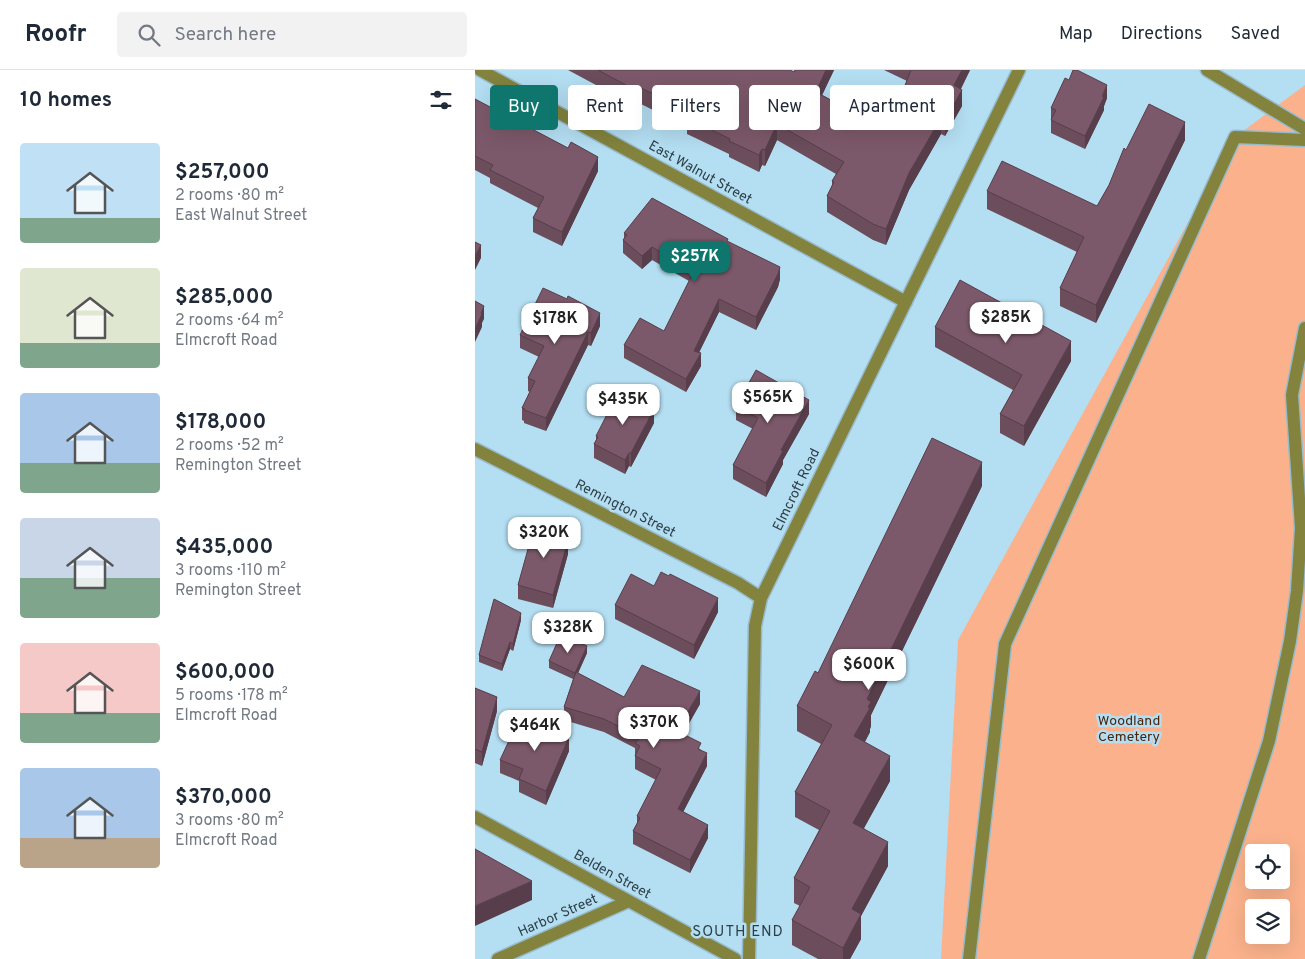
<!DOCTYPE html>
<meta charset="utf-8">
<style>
body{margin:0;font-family:Overpass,sans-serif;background:#f2f2f3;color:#1f2937;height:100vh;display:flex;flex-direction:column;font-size:19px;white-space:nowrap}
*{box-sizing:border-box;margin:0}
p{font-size:16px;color:#747a83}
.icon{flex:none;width:28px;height:28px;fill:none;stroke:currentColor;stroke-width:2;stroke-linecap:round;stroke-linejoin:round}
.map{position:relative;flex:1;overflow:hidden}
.drawer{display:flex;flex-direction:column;background:#fff;width:475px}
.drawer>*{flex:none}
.banner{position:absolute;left:15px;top:15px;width:475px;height:45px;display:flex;gap:10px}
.fabs{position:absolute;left:770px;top:774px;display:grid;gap:10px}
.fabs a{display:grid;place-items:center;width:45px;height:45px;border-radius:5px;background:#fff;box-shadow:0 5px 20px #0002;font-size:25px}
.price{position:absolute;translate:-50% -42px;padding:0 11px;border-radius:10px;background:#fff;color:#222;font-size:16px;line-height:32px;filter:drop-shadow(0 1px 2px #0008)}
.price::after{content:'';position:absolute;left:50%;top:30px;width:15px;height:11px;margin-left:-8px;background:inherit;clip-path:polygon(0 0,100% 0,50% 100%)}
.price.selected{background:#0f766e;color:#fff}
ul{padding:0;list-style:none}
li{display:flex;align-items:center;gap:15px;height:125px;padding:0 20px}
li span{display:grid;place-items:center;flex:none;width:140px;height:100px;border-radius:5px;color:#555}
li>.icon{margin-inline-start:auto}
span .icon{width:60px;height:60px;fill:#fffc;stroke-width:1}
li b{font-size:21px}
h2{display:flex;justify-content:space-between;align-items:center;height:60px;padding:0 20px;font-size:21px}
.chip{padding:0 18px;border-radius:5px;background:#fff;box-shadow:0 5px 20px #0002;font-size:18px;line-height:45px}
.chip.selected{background:#0f766e;color:#fff}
header{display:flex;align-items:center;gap:30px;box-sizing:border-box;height:70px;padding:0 25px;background:#fff;border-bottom:1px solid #e0e1e3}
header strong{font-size:24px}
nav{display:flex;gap:28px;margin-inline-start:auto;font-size:18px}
.search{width:350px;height:45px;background:#f2f2f3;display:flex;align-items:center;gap:12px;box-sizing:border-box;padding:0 18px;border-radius:5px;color:#747a83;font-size:19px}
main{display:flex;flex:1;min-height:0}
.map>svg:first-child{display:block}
.green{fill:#fbb28c;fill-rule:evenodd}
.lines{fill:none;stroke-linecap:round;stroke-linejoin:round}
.minor-casing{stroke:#97bbcc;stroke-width:15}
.minor{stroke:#83833e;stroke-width:12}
.wall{fill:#6b4d5b}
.shaded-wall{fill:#573e4a}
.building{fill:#7c596a;stroke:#573e4a}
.labels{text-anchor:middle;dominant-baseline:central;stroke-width:5;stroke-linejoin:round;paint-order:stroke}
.street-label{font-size:14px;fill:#2e3f47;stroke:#b4def2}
.park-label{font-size:14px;fill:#4c240c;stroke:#b4def2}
.neighbourhood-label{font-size:15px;letter-spacing:1px;fill:#2e3f47;stroke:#b4def2}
</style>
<header>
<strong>Roofr</strong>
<div class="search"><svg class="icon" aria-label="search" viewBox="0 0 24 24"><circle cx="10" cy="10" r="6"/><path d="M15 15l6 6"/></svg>Search here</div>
<nav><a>Map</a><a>Directions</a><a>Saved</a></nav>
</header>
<main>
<section class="drawer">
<h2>10 homes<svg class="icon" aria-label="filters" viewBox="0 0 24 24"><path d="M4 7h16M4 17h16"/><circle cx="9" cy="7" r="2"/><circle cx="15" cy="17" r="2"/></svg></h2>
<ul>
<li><span style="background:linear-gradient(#bfe0f5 75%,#7fa58c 0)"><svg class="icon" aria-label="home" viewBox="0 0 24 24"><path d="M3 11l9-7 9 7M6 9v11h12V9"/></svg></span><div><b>$257,000</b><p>2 rooms · 80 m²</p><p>East Walnut Street</p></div></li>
<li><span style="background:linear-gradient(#dfe7d0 75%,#7fa58c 0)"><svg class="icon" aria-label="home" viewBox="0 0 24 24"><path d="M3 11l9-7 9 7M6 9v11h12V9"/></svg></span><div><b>$285,000</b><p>2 rooms · 64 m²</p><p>Elmcroft Road</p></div></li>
<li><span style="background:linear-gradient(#a9c7e8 70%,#7fa58c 0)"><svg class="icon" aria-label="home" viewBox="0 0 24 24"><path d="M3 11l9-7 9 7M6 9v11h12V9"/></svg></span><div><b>$178,000</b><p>2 rooms · 52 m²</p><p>Remington Street</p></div></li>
<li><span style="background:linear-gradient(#c9d6e8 60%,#7fa58c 0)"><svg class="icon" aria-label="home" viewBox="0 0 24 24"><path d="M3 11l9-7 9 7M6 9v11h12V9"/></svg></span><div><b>$435,000</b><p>3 rooms · 110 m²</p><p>Remington Street</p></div></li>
<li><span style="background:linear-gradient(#f6c9c9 70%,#7fa58c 0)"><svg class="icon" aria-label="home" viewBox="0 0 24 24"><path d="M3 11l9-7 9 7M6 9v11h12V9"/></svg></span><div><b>$600,000</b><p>5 rooms · 178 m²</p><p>Elmcroft Road</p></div></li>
<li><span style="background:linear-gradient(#a9c7e8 70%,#b9a48a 0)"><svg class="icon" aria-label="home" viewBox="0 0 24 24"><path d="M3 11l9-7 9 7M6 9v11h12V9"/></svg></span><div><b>$370,000</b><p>3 rooms · 80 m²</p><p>Elmcroft Road</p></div></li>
</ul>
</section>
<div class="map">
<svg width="830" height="889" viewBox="0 0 830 889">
<rect width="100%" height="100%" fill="#b4def2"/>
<path class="green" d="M830,15V889H466L483,570L760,67ZM779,782H806V810H779ZM779,838H806V865H779Z"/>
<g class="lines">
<defs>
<path id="minor" d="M5,0L431,232
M732,0L830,59
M0,379L263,513L286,528
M0,747L260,889
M23,889L154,831
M274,889L280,556L286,528L544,0
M494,889L530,574L760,67L830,70
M724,889L794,671L815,571L822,521L826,458L817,325L830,258"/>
</defs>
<use href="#minor" class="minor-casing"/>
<use href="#minor" class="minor"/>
</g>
<path class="wall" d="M93,0H315L319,2L320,0H359L347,25L396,52L413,40L420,41L432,11L409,0H495L486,19L487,36L470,66L466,64L434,120L411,175L398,170L352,142V126L357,115V111L361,104L302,70L290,96L287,95L284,102L254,87V84L212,64V57L164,33L162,37Z
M632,28L629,36V40L610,79L576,63V38Z
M0,29L123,101L87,176L58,162V148L63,138L15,113V108L0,100Z
M710,70L621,253L585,236V218L602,182L512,139V121L622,136L634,115L651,80Z
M149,163L253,172L305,209L303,217L281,260L244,242L224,282L226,296L211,322L149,288V275L189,261L214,211L177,190L167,199L148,183V170L149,168Z
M125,256L116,276L113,275L71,361L49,353V351L47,350V338L55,322L53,321V308L64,287L45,278V265Z
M460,257L596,291L549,376L525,363V344L538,320L460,277Z
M261,336L334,344L308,390V394L291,427L258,409V395L278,359L261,350Z
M179,353L156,397L154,396L150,404L119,388V374L121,370V366Z
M507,416L396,645V656L395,659V662L390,672L415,711L389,758L413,796L386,846V869L375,889H343L317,875V850L325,836L319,833V808L344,760L320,747V722L346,674L322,661V636L343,603Z
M60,461H93V484L78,538L43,529V515Z
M179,516L243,542L219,589L140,549V535Z
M46,550L38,581L35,579L27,601L4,592V585Z
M112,583L103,603L149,627L225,634L208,664L226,680L232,696L208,742L233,768L215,803L158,774V761L162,753V746L181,710L160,699V678L129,662L89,650V637L98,609L74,598V591Z
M0,618L22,641L7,696L0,693Z
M94,681L71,735L44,722V711L25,703V690Z"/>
<path class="shaded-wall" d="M351,0H359L341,38V22Z
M487,0H495L479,32V15Z
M632,15V28L629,36V40L610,79V66Z
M164,17V33L162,37V21Z
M487,20V36L470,66V50Z
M466,48V64L434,120L411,175V159L434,103Z
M710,52V70L621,253V235Z
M302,54V70L290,96V80Z
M287,79V95L284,102V85Z
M123,87V101L87,176V162Z
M6,175V188L0,200V186Z
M177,177V190L167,199V186Z
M305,197V209L303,217L281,260V247Z
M244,229V242L219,293V281Z
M9,236V249L7,253V257L0,272V259L6,243Z
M125,243V256L116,276V263Z
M113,262V275L71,361V348Z
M596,271V291L549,376V356Z
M226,283V296L211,322V309Z
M334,330V344L308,390V394L291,427V413L306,380Z
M179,339V353L156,397V383Z
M154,383V396L150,404V390Z
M507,392V416L396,645V656L395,659V662L379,691V666L392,629Z
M93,461V484L78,538V525Z
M243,528V542L219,589V575Z
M46,543V550L38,581V574Z
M35,572V579L27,601V594Z
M112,576V583L100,610V603Z
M225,621V634L202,674V661Z
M22,627V641L7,696V682Z
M94,667V681L71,735V721Z
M232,683V696L203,752V739Z
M415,686V711L378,778V753Z
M233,755V768L215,803V790Z
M413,772V796L386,846V869L375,889H368V878L377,839Z
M57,811V830L0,856V836Z"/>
<path class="building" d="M123,0H315L319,2L320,0H351L341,22L396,52L406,36L413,40L414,38L420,41L436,0H487L479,15L487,20L470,50L466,48L434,103L411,159L398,154L352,126L359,112L357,111L369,92L302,54L290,80L287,79L284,85L254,71L255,69L212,48L215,42L164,17L162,21Z
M598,0H602L632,15L627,26L629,27L610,66L576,50L581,40L576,38L590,8L594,10Z
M0,29L93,78L96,72L123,87L87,162L58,148L69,127L15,100L18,95L0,86Z
M674,34L710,52L621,235L585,218L609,167L512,121L527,91L622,136L634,115L649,78L651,80Z
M177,128L253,169L252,171L305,197L303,204L281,247L244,229L219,281L226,283L211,309L149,275L165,248L189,261L219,201L177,177L167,186L148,170L152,165L149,163Z
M0,172L6,175L0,186Z
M485,210L596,271L549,356L525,344L547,305L460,257Z
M68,218L92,229L93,226L125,243L116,263L113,262L71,348L49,340L50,339L47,338L60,311L53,308L69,276L45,265Z
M0,231L9,236L6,243L7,244L0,259Z
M281,300L334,330L306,380L308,381L291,413L258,395L283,348L261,336Z
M144,321L179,339L156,383H154L150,390L119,374L123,367L121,366Z
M457,368L507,392L392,629L396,632L393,637L395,638L379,666L415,686L378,753L413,772L377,839L386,844L368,878L317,850L335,817L319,808L355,741L320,722L357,655L322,636L340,601L343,603Z
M62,452L93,461L91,470H93L78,525L43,515L58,461H60Z
M186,502L194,506L195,504L243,528L219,575L140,535L156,504L179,516Z
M19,529L46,543L38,574L35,572L27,594L4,585Z
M86,564L112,576L100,603L74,591Z
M167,595L225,621L202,661L226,673L223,679L232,683L203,739L233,755L215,790L158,761L165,748L162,746L186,699L160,686L165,676L160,673L165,667L129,649L89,637L101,602L149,627Z
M0,618L22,627L7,682L0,679Z
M46,645L94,667L71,721L44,709L48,699L25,690Z
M0,779L57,811L0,836Z"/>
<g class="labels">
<g class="street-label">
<text transform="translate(225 103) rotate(29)">East Walnut Street</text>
<text transform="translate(322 420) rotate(-64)">Elmcroft Road</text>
<text transform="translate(150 439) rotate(27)">Remington Street</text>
<text transform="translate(137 805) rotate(29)">Belden Street</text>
<text transform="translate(83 846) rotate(-24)">Harbor Street</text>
</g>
<g class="park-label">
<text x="654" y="651">Woodland<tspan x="654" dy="16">Cemetery</tspan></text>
</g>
<g class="neighbourhood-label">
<text x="263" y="862">SOUTH END</text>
</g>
</g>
</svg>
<div class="fabs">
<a><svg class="icon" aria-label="locate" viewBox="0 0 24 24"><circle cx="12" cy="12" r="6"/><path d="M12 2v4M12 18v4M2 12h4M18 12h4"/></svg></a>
<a><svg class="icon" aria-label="layers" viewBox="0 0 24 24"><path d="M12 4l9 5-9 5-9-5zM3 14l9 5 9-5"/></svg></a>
</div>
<b class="price selected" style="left:220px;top:213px">$257K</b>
<b class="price" style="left:531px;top:274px">$285K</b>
<b class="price" style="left:80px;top:275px">$178K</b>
<b class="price" style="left:293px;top:354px">$565K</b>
<b class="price" style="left:148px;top:356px">$435K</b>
<b class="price" style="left:69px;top:489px">$320K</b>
<b class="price" style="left:93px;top:584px">$328K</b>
<b class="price" style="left:394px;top:621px">$600K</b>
<b class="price" style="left:179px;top:679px">$370K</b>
<b class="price" style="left:60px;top:682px">$464K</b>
<div class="banner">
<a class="chip selected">Buy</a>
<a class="chip">Rent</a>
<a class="chip">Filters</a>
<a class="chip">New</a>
<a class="chip">Apartment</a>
</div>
</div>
</main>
